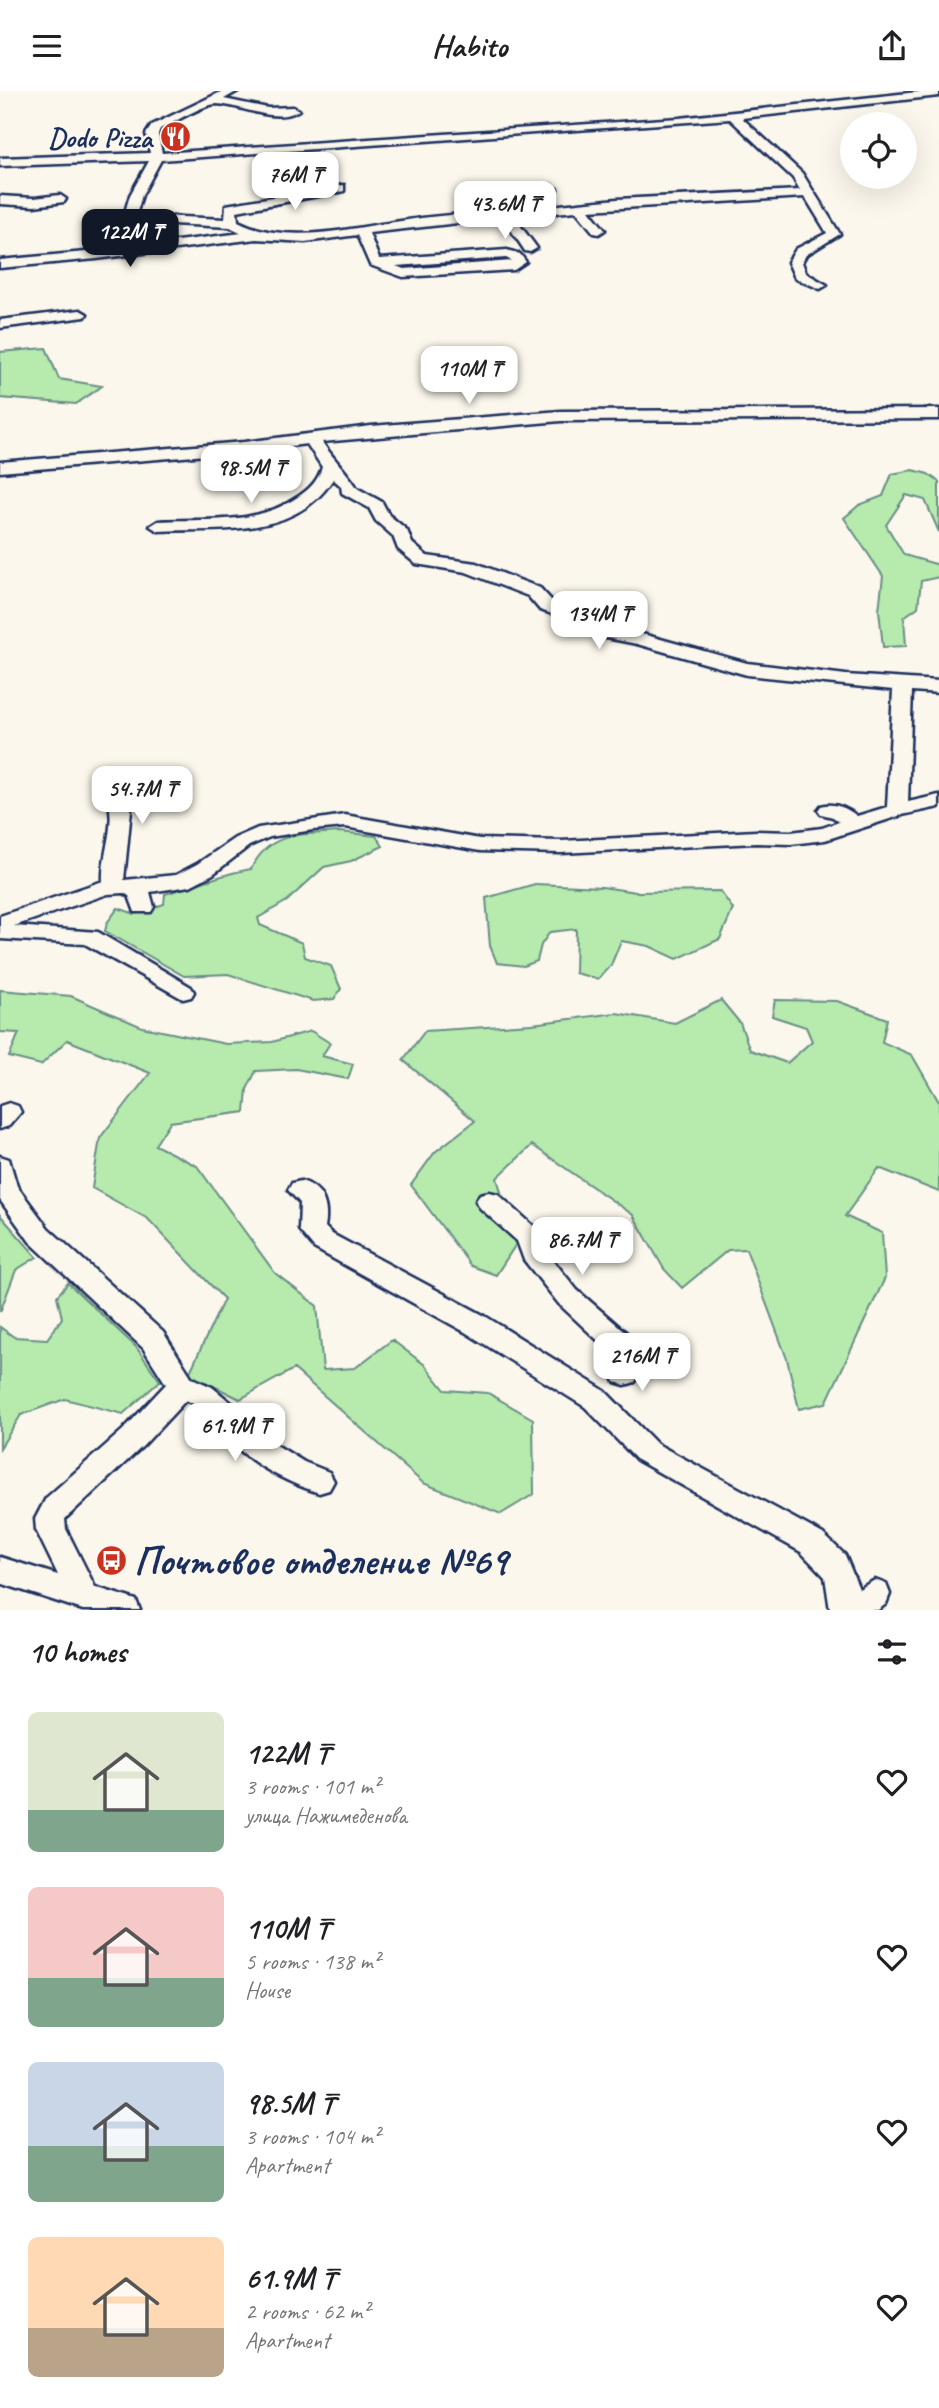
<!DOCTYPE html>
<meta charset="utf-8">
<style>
body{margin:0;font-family:Caveat,sans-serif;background:#f2f2f2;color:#202124;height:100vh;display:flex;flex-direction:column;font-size:26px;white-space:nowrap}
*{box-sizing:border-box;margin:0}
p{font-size:23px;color:#757577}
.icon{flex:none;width:38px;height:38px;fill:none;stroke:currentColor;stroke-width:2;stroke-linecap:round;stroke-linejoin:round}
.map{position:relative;height:1519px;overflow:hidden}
.drawer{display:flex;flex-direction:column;background:#fff;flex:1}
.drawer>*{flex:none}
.tools{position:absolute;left:840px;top:21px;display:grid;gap:14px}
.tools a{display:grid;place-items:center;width:77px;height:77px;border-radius:50%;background:#fff;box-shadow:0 7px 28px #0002;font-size:35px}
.price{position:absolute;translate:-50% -60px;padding:0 16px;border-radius:14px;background:#fff;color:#222;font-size:23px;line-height:46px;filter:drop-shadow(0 2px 4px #0008)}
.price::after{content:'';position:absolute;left:50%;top:42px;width:21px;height:16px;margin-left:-10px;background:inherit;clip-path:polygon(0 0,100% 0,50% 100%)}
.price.current{background:#111827;color:#fff}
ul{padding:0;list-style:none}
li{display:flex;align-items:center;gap:21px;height:175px;padding:0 28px}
li span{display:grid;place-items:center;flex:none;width:196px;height:140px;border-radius:10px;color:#555}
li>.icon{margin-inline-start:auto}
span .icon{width:84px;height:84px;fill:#fffc;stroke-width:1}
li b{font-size:30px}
h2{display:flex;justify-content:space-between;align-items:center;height:84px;padding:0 28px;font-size:30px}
header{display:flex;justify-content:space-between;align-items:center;height:91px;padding:0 28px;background:#fff;font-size:32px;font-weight:800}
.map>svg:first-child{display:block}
.green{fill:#b6ebad;stroke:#688d86;stroke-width:2}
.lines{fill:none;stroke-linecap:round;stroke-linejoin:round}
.minor-casing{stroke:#1b2f5e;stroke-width:5}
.minor{fill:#fbf7ec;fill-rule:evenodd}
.labels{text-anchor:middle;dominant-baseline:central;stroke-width:5;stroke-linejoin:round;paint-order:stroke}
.far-poi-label{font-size:28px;font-weight:bold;fill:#1b2f5e;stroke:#fbf7ec;text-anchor:end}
.near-poi-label{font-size:40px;font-weight:bold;fill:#1b2f5e;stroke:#fbf7ec;text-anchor:start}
</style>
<header><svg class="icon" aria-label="menu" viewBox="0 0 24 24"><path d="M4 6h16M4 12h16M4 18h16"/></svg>Habito<svg class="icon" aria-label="share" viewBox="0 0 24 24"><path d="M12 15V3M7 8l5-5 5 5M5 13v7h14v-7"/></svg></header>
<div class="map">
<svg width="939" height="1519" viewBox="0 0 939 1519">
<rect width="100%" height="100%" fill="#fbf7ec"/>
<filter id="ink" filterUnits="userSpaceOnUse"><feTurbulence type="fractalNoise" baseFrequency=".0143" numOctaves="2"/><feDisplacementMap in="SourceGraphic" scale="14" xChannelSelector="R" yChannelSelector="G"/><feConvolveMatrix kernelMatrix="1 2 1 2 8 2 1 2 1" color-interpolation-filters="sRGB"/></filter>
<g filter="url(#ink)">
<path class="green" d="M46,257L59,288L102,295L76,313L0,307V261Z
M913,379L928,383L939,391V441L925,409L906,404L886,434L904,464L939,474V486L921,490L918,516L904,526L906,555L883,556L879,519L883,485L844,427L859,414L883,405L892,383Z
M340,741L376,745L383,755L351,770L324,776L287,810L258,827L260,834L302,852L305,866L331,875L341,898L334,908L313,910L228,883L184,885L105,840L107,832L118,817L135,823L164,813L165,803C194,795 221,783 251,778C270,739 302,744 340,741Z
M535,793L602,796L636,801L720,800L733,818L720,848L677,868L649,855L621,850L611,874L598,888L575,882L576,838L550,841L541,854L537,870L524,875L497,872L490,855L486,807Z
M0,899L71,905L142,936L226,953L272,951L311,940L330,952L322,965L353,973L348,988L296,978L256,980L247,998L245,1021L170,1031L155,1054L197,1075L275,1182L317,1215L323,1279L355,1277L392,1249L425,1274L445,1299L488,1302L533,1328L534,1403L501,1423L423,1392L294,1278L240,1308L189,1283L224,1208L148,1128L92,1097L100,1047L150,982L67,949L41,974L9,966L19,942L0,941Z
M721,909L740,932L750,959L787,972L812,950L806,936L772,925L775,909L837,910L887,928L882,951L912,964L939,1011V1101L879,1077L845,1125L882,1142L885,1187L826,1312L799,1318L787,1268L746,1158L728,1159L682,1197L664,1178L633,1124L532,1054L497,1087L516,1153L496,1184L471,1175L411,1094L435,1061L475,1030L403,969L425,940L532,933L616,922L675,932Z
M0,1124L37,1166L16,1179L0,1221Z
M68,1192L136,1256L160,1290L123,1323L65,1308L21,1324L0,1357V1236L14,1246L47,1248L62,1227L57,1205Z"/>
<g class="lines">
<defs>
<path id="minor" d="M223,0H238L224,8L268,17L293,16L299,19C277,34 241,14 217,13C204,13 173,32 160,38L158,43L162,62L679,27L927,0H939V5L742,27L802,82L840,143L806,164L802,171L806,182L827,194L820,198L795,187L788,171L796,158L827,142L805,106L589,119L605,139L599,143L594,142L576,120L514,126L537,157L530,161L525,160L503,127L369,142L379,168L507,159L520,163L526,171L514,179L403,186L370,174L357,144L305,151L256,148L96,168L0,177V169L96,160L242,142L230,136L132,131L125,121L130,104L149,70L0,75V67L150,62L146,43L152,34ZM730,28L793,87L800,99L617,108L531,117L524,106L555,101L557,98L551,94L512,100L510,103L519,118C480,122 440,124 401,130C348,137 288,155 238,130L237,120L340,101L344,100V94L226,114L225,128L140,124L137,121L142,104L161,69ZM506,167L512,170L404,178L396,175Z
M60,104L66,108L64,111L34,115L0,113V105L34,107Z
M80,219L87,223L85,226L0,237V229Z
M939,318V328L561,330L322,351C328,361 355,391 357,397L382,411L389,424L407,439L412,452L427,465L476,472L540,497L553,511L579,520L607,537L646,544L747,572L846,584L939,590V602L912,600L908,711L939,704V716L902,724L825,749L791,753L756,752L561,762L480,760L345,736L313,739L270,746L249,755L213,783L190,795L150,801L154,816L151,821H135L129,805L124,802L108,803L14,835L98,841L191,896L194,901L191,906L183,908L85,853L0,848V825L103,790C101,760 121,727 103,699L106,695H120L129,708L131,719L124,789L176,784L197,773L235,747L258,737L345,724L480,748L561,750L756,740L791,741L822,737L839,731L833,726L821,723L818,719L821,715C834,711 847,717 857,725L887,716L893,599L747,584L637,553L596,545L567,528L540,519L528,505L466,481L416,473L398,458L393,445L376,430L369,417L342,402L341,395L333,388C295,448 219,437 158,440L150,435L158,430C208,427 256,435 299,405C311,397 318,389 322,376L307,353L244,361L0,381V371L244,351L371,335L561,320Z
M9,1012L18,1015L21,1021L9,1035L0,1038V1015Z
M0,1065L9,1068L17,1095L48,1137L163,1241L192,1287L212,1296L240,1319L260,1344L304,1371L329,1381L334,1390L329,1399L319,1402C292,1393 264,1380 242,1361C222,1346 212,1321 186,1309L143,1355L65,1428L66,1438L95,1496L136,1509L140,1519H83L0,1492V1466L58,1484L36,1439L35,1428L46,1407L123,1339L166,1293L143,1257L30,1151L0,1109Z
M301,1090C323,1096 329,1115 325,1136L332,1143L485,1225L605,1300L657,1353L823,1443L845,1464L859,1498L875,1489L886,1493L890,1503L886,1513L878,1519H830L825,1486L801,1461L637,1369L585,1316L465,1241L314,1157L299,1139L300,1112L288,1099L292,1092Z
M489,1101L498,1103L538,1139L545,1159L577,1199L629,1244L639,1263V1283L635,1291L625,1294L615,1291L611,1283L609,1260L559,1213L524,1169L517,1150L480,1117L476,1110L480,1103Z"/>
</defs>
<use href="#minor" class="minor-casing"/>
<use href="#minor" class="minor"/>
</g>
</g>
<defs>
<symbol id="restaurant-disc" viewBox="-11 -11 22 22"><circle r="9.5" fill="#c8321e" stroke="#fbf7ec"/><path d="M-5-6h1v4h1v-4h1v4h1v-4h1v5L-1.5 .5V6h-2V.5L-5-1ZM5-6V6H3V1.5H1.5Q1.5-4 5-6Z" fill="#fff"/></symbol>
<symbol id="bus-disc" viewBox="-11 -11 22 22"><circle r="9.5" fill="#c8321e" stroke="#fbf7ec"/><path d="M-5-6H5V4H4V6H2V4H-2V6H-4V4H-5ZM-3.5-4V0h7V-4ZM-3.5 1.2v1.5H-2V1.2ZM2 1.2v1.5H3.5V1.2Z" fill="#fff"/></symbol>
</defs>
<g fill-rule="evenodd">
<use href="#restaurant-disc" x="158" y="28" width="35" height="35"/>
<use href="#bus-disc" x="94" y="1452" width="35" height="35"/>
</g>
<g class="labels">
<g class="far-poi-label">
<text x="152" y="46">Dodo Pizza</text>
</g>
<g class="near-poi-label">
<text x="134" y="1470">Почтовое отделение №69</text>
</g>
</g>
</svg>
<div class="tools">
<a><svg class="icon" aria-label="locate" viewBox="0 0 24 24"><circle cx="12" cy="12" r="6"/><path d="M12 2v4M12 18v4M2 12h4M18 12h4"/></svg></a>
</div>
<b class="price" style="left:295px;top:121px">76M ₸</b>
<b class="price" style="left:505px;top:150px">43.6M ₸</b>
<b class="price current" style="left:130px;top:178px">122M ₸</b>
<b class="price" style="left:469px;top:315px">110M ₸</b>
<b class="price" style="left:251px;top:414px">98.5M ₸</b>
<b class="price" style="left:599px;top:560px">134M ₸</b>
<b class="price" style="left:142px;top:735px">54.7M ₸</b>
<b class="price" style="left:582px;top:1186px">86.7M ₸</b>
<b class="price" style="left:642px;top:1302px">216M ₸</b>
<b class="price" style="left:235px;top:1372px">61.9M ₸</b>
</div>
<section class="drawer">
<h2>10 homes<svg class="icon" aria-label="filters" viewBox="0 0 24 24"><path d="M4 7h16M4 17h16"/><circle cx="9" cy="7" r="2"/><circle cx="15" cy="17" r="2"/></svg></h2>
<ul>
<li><span style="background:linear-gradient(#dfe7d0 70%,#7fa58c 0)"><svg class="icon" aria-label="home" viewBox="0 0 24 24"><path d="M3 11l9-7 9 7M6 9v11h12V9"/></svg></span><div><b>122M ₸</b><p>3 rooms · 101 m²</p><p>улица Нажимеденова</p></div><svg class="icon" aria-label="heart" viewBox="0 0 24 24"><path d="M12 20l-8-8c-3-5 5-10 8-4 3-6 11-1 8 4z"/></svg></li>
<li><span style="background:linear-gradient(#f6c9c9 65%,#7fa58c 0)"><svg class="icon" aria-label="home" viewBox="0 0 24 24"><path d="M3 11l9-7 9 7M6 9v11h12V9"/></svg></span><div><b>110M ₸</b><p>5 rooms · 138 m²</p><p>House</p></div><svg class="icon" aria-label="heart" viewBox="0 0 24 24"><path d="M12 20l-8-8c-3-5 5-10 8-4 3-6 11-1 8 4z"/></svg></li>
<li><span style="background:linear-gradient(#c9d6e8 60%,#7fa58c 0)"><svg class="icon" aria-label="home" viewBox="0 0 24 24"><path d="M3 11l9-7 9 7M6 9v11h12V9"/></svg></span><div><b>98.5M ₸</b><p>3 rooms · 104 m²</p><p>Apartment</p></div><svg class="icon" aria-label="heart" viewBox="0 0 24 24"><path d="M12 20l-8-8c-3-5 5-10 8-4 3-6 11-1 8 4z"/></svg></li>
<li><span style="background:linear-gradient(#ffd9b3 65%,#b9a48a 0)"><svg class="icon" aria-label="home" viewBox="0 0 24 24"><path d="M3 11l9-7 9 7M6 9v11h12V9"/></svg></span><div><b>61.9M ₸</b><p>2 rooms · 62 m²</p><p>Apartment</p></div><svg class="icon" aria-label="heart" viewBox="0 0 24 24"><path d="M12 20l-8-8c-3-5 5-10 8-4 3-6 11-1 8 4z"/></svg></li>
</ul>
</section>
